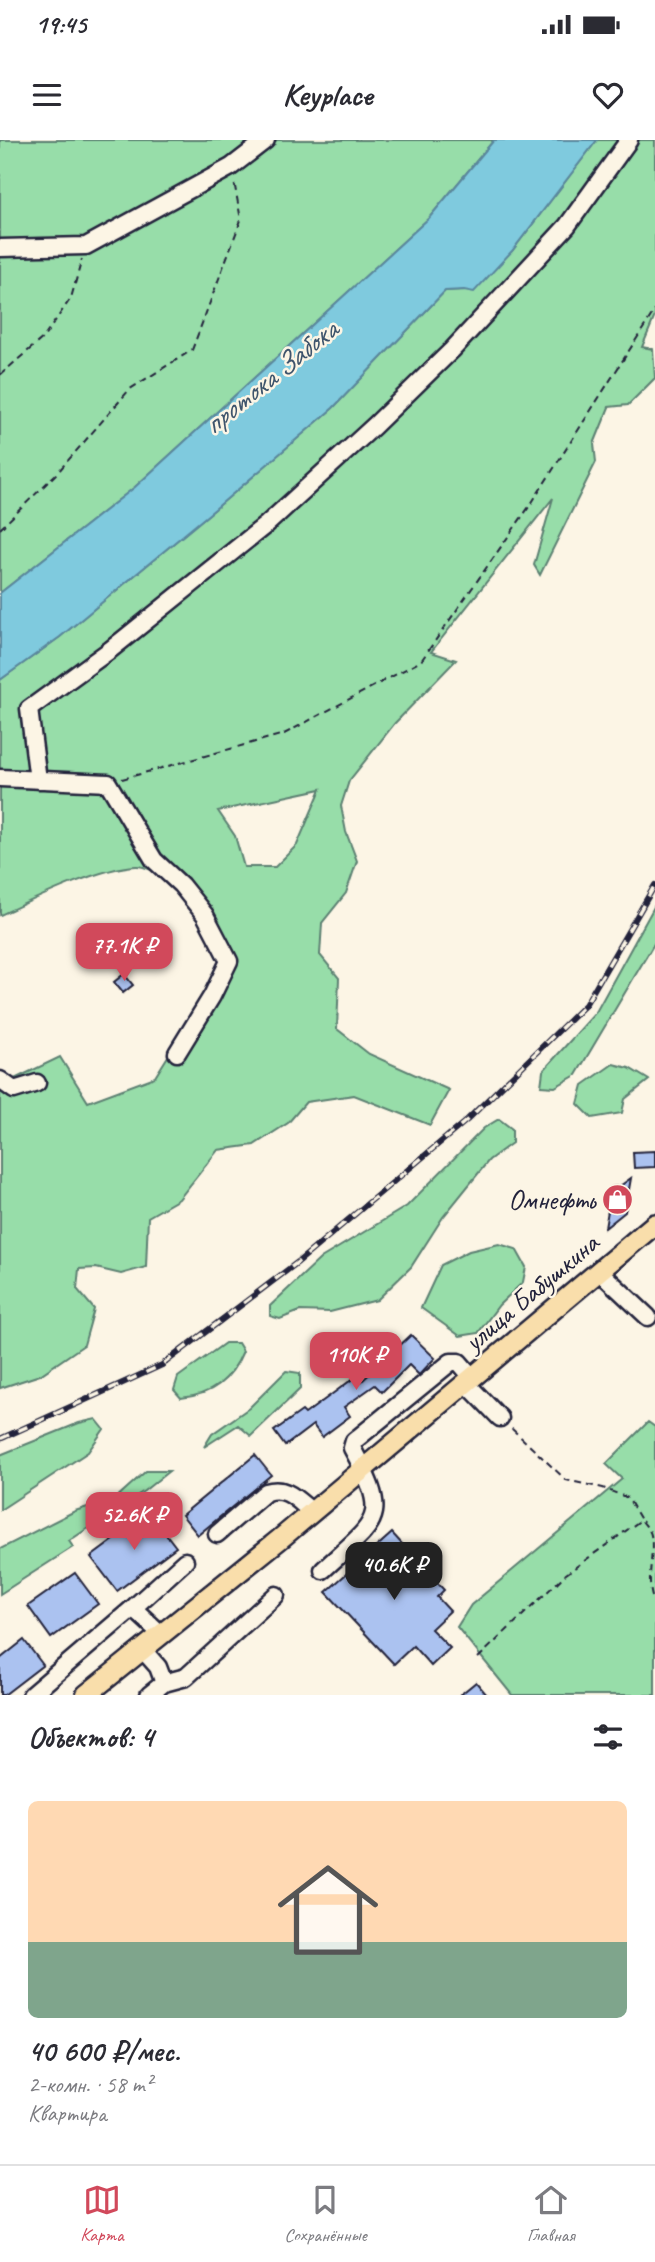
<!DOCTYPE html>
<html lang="ru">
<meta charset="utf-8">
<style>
body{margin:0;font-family:Caveat,sans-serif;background:#f2f2f3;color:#2b2b33;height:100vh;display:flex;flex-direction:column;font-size:26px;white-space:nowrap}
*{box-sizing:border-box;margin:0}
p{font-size:23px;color:#7c7c81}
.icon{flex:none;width:38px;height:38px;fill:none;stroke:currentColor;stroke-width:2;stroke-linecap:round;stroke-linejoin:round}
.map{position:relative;height:1555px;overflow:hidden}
.panel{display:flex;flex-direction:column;background:#fff;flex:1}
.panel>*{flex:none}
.price{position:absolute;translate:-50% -60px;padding:0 16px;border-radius:14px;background:#d1495b;color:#fff;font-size:23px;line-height:46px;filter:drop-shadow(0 2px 4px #0008)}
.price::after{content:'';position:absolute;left:50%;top:42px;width:21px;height:16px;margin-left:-10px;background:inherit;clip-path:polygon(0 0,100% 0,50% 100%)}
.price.selected{background:#222;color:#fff}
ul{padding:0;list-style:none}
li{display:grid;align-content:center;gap:14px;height:371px;padding:0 28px}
li span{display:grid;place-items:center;height:217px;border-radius:10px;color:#555}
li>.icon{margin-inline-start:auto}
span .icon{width:126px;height:126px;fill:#fffc;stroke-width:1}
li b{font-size:30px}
h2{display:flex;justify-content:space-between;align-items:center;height:84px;padding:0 28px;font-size:30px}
.status{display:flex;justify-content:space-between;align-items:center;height:49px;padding:0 35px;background:#fff;direction:ltr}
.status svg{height:19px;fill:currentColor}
header{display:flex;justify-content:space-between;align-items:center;height:91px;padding:0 28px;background:#fff;font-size:32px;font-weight:700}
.tab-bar{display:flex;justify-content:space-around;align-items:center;height:98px;border-top:2px solid #e1e1e2;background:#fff;font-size:19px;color:#7c7c81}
.tab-bar a{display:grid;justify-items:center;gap:4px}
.tab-bar .selected{color:#d1495b}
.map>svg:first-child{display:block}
.green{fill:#97dda9;stroke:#5c8072;stroke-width:2;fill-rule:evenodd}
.water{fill:#7fcade;stroke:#5a879d;stroke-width:2}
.building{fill:#abc2f0;stroke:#22223b;stroke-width:2}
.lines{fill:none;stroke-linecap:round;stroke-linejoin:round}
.minor-casing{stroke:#22223b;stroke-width:21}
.major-casing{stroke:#22223b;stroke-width:24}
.path{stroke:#22223b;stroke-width:2;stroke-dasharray:7 5;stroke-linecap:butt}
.minor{stroke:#fcf5e5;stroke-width:16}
.major{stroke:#f9deab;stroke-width:19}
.rail-casing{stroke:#22223b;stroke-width:6}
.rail{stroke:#fcf5e5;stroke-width:3.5;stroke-dasharray:10;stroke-linecap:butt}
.labels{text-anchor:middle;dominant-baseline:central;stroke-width:5;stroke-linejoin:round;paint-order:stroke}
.poi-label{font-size:28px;fill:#22223b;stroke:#fcf5e5;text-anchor:end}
.street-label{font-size:28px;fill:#22223b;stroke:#fcf5e5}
.water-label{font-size:30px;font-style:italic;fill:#3e546c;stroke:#fcf5e5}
</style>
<div class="status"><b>19:45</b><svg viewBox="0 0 49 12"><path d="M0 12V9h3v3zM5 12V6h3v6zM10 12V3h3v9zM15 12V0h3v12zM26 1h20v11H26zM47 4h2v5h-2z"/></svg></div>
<header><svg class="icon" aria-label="menu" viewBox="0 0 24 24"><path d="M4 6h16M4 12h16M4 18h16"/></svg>Keyplace<svg class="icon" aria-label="heart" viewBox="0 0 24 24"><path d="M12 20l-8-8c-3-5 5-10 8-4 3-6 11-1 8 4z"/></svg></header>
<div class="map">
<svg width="655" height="1555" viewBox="0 0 655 1555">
<rect width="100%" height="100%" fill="#fcf5e5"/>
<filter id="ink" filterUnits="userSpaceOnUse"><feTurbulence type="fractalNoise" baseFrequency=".0143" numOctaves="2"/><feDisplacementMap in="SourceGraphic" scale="14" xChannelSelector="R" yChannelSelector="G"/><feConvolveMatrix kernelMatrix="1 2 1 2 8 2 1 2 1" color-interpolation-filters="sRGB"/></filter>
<g filter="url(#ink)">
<path class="green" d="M0,0H494L429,78L135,347L0,453Z
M597,0H655V176L642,207L653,209L655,238L628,265L609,267L594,304L596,322L540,435L534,425L553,358L431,512L456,520L395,583L349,641L341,666L346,692L357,721L346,753L322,783L320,815L339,838L337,889L369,914L449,950L430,985L354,955L306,962L288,983L254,1005L218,1010L179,1059L148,1077L146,1127L121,1134L96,1128L79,1129L77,1149L94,1169L84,1205L40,1235L0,1248V946L60,917L88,962L155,937L225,825C216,807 202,773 190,758C182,748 150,725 136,726C98,728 35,759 0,775V540L60,497L215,369L333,268L445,151L464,150L512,111ZM321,649L297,705L275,727H244L235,696L218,671Z
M655,765V802L576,935L555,947L541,946L543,931L596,872Z
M613,924L629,928L649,940L625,959L622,973L592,978L578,964L583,945Z
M499,979L512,989V1003L489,1020L443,1077L411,1127L377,1160L330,1172L300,1171L280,1179L270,1176V1166L321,1118L407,1066L484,988Z
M499,1104L516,1109L526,1127L523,1142L499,1165L478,1193L460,1196L421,1168L441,1125L469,1111Z
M225,1203H238L243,1211C231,1240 212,1255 181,1258L174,1250L178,1237Z
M286,1231L300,1233V1249L251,1296L238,1285L204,1307L212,1294L249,1268Z
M96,1279L104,1289L88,1312L0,1370V1315L79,1283Z
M648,1282L655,1287V1555H512L457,1487L471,1465L622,1339L606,1324Z
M146,1331H169L144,1351L69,1401L73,1407L0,1454V1409L75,1371L116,1358Z"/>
<path class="water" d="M494,0H597L512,111L474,152L464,150L445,151L333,268L215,369L60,497L0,540V453L135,347L429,78Z"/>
<path class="building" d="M124,834L133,845L123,853L114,842Z
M655,1011V1027L634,1028L633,1012Z
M631,1038L625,1072L605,1088L612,1047L620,1046Z
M411,1195L435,1218L419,1235L409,1225L382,1252L375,1245L344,1267L350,1276L322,1297L313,1285L285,1306L274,1291L302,1271L305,1274L358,1235L362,1241Z
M255,1315L271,1335L198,1395L182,1375Z
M150,1373L176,1407L117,1451L91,1417Z
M392,1393L444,1450L437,1457L450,1471L431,1489L450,1508L431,1526L413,1506L394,1524L326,1452Z
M75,1433L98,1464L51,1498L28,1466Z
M24,1500L43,1525L4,1555H0V1519Z
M476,1542L487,1555H460Z"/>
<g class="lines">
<defs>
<path id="minor" d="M0,108L86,106L231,27L266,0
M0,638L108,643L154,720L181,745L205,775L229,821L212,856L177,913
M38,640L29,569L110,510L267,384L374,286L452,210L567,86L629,0
M0,940L14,950L37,943
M599,1131L648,1177
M466,1243L500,1278
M217,1394L266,1352C287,1346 296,1359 312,1372
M323,1430C378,1379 391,1380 352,1308L354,1301L451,1222H459L472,1237
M133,1468L185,1421
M143,1510L158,1527L164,1543L149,1555
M164,1543L186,1537L276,1455
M31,1555L133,1468L161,1494"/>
<path id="major" d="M86,1555L280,1399L655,1084"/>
</defs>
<use href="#minor" class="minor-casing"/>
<use href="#major" class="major-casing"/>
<path class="path" d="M0,235L44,197L71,158L82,119
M0,389L58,332L130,249L192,210L241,80L234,41
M122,639L284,594L421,521L531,364L655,170
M642,1381C645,1385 650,1390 651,1395C655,1417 644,1443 655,1464
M478,1518L566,1434L641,1380L628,1358L603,1348L566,1340L511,1288"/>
<use href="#minor" class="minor"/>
<use href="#major" class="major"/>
<defs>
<path id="rail" d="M0,1299L162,1225L298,1122L467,980L585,865L655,745"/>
</defs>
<use href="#rail" class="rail-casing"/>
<use href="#rail" class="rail"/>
</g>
</g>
<defs>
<symbol id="shop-disc" viewBox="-11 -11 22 22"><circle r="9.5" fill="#d1495b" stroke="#fcf5e5"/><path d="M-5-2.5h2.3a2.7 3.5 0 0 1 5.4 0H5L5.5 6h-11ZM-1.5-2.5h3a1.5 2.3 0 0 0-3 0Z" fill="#fff"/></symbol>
</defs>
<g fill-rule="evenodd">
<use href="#shop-disc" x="600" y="1042" width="35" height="35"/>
</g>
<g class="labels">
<g class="poi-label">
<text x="595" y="1059">Омнефть</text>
</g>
<g class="street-label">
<text transform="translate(531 1152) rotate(-40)">улица Бабушкина</text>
</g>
<g class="water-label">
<text transform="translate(270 237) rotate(-39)">протока Забока</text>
</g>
</g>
</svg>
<b class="price" style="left:124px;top:843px">77.1K ₽</b>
<b class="price" style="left:356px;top:1252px">110K ₽</b>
<b class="price" style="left:134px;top:1412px">52.6K ₽</b>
<b class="price selected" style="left:394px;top:1462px">40.6K ₽</b>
</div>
<section class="panel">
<h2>Объектов: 4<svg class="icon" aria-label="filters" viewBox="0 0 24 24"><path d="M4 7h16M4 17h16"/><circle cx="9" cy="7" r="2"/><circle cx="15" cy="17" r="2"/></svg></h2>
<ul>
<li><span style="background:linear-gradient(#ffd9b3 65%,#7fa58c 0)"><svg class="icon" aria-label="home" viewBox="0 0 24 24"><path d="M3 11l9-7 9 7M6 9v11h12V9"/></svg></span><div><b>40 600 ₽/мес.</b><p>2-комн. · 58 m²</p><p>Квартира</p></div></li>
</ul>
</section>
<nav class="tab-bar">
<a class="selected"><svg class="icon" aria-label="map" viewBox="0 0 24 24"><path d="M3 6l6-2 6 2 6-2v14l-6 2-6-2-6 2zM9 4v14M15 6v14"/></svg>Карта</a>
<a><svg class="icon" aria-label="saved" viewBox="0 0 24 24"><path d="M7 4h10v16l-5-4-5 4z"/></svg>Сохранённые</a>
<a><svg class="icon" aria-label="home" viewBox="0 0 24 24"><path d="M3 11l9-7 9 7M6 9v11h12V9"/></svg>Главная</a>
</nav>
